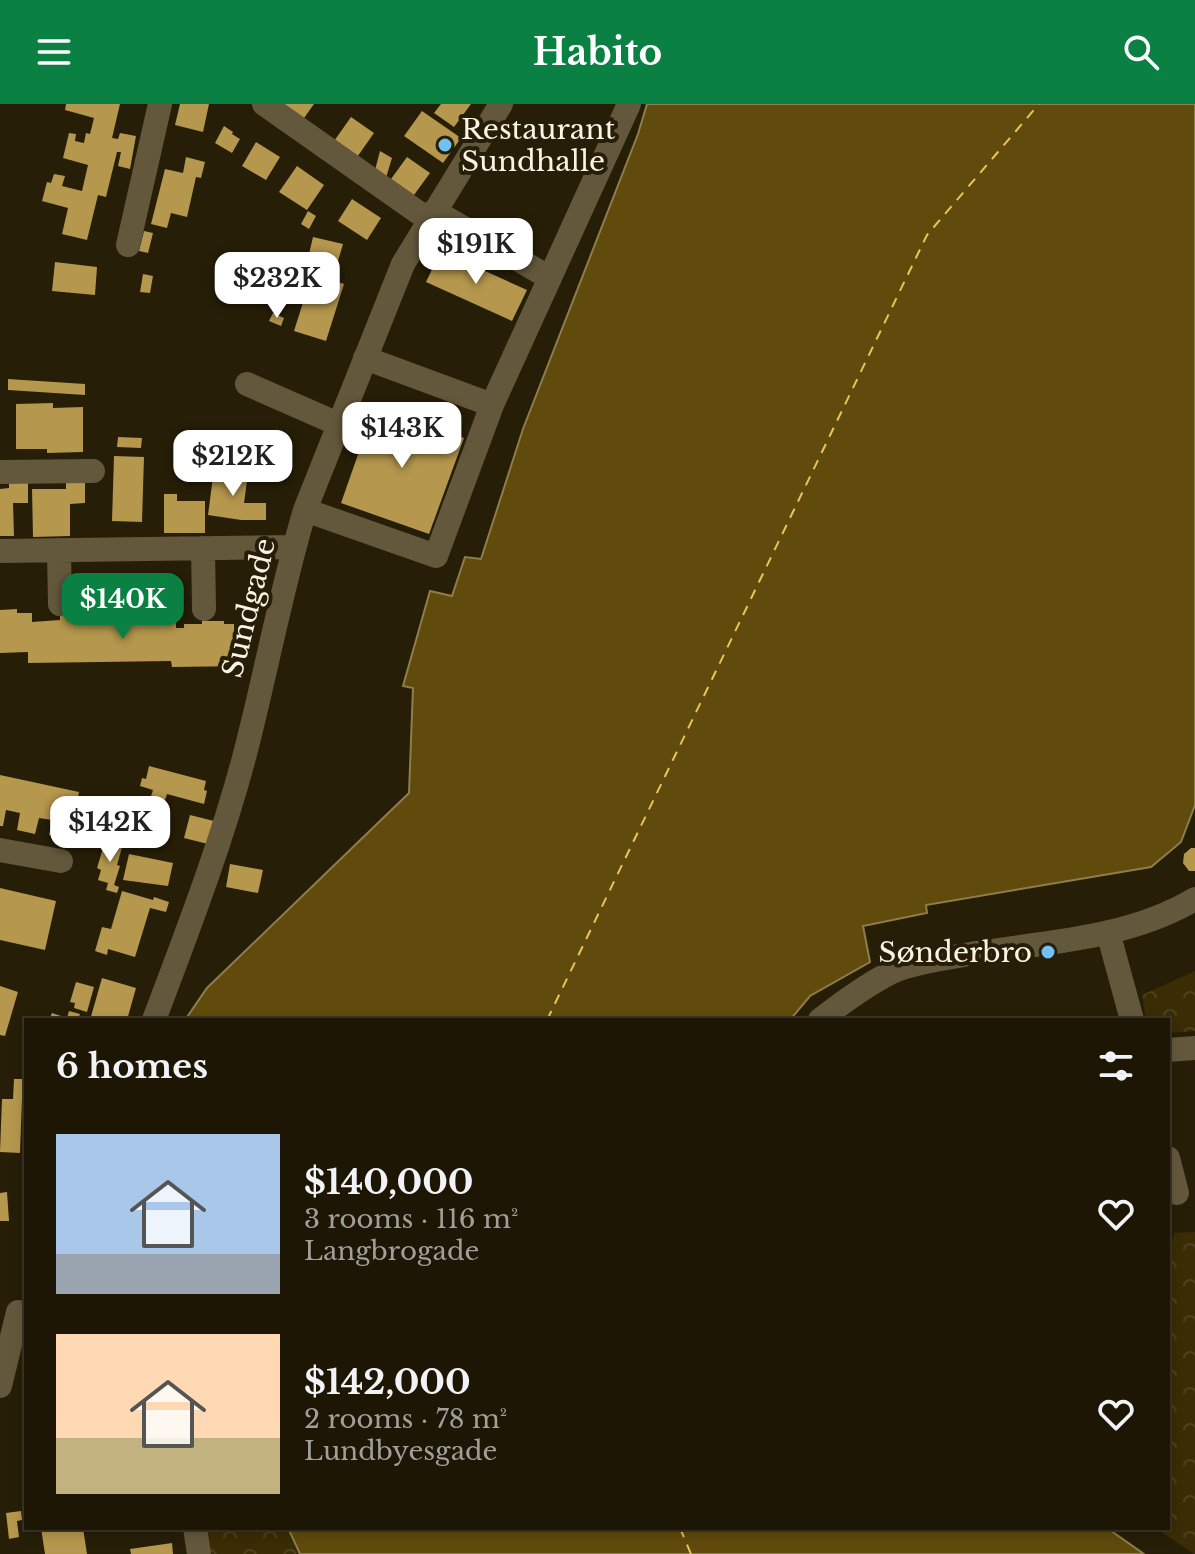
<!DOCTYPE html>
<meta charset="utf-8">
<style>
body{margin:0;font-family:"Libre Baskerville",serif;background:#2a2313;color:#f1f3f6;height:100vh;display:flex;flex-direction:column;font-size:30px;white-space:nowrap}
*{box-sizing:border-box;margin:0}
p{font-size:26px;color:#a09f9a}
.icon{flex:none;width:44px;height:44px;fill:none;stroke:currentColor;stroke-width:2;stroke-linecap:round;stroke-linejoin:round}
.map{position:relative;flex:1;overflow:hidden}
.panel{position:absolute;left:24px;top:914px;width:1146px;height:512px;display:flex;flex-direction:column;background:#1d1605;border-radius:0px;box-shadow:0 4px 12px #0003,0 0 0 2px #3b3527}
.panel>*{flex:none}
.price{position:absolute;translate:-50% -68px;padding:0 18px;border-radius:16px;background:#fff;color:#222;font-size:26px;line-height:52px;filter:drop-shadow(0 2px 4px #0008)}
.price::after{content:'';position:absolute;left:50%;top:48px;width:24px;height:18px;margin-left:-12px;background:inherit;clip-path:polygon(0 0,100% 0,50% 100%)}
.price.selected{background:#0b8043;color:#fff}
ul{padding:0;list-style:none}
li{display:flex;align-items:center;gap:24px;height:200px;padding:0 32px}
li span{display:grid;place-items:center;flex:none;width:224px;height:160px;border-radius:0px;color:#555}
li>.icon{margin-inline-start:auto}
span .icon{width:96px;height:96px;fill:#fffc;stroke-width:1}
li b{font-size:34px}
h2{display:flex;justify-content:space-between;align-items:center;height:96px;padding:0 32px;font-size:34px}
header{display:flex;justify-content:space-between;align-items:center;height:104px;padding:0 32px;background:#0b8043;color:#fff;font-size:36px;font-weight:700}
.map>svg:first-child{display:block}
.park{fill:url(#park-crowns)}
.water{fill:#604a0c;stroke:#8e7d4d;stroke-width:2}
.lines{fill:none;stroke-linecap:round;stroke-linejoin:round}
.ferry{stroke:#ecc35b;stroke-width:2;stroke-dasharray:10 8;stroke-linecap:butt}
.building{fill:#b5974d}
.minor{stroke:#64583c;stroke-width:24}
.poi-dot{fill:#70c2f4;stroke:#271e07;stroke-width:3}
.labels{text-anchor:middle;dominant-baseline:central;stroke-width:8;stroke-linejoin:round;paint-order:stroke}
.poi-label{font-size:28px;fill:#faf4e6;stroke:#271e07;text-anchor:start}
.street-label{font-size:28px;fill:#faf4e6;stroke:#271e07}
</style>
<header><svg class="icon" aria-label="menu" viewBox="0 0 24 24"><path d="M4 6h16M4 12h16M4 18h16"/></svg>Habito<svg class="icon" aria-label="search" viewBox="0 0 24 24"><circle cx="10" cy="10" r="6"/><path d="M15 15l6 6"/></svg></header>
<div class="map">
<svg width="1195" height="1450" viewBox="0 0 1195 1450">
<defs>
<pattern id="park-crowns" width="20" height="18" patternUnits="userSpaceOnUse" patternTransform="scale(2)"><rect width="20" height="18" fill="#3a2c05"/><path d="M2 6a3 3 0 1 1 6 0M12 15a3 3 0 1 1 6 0" fill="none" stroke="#4e411d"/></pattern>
</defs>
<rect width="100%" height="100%" fill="#271e07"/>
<path class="park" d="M1195,867V927L1168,929V916H1146L1142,891Z
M1195,1128V1450H1194L1156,1424H1168V1143L1172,1138L1174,1129Z
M189,1424H287L298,1450H195Z"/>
<path class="water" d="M647,0H1195V701L1181,738L1151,763L926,801L927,809L863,822L870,858L810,892L790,916H185L207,884L409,689L413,584L403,582L430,487L452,492L465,453L481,455L523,325L638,30Z
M288,1424H1107L1144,1450H300Z"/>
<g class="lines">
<path class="ferry" d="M547,916L927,131L1039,0
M680,1424L691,1450"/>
</g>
<path class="building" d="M66,0H120L112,34L118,35L120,29L136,32L130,65L118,62L121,48H117L106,93L98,91L87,136L62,130L68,104L42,97L47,78L51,79L54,70L65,72L62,82L82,87L88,61L63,54L69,29L76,30L75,37L84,39L86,29L90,30L94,14L65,6Z
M180,0H209L203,28L175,21Z
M283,0H314L304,14Z
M441,0H471L454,23L434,9Z
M422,7L461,34L443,59L404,32Z
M351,13L374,29L355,56L332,40Z
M224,22L233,28L232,30L240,35L232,49L215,39Z
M256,38L280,53L266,76L242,62Z
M380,47L392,54L385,77L374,70Z
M186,53L205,58L201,74L196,73L187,113L171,109L167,124L151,120L165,65L183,69Z
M407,53L430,69L414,91L391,75Z
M297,62L324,81L307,106L279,88Z
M352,95L381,114L367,136L338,117Z
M308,107L316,112L309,125L301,120Z
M144,127L153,129L148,149L139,147Z
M313,133L343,140L338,157L309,150Z
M441,147L527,186L512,217L426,178Z
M55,158L97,163L95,191L52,187Z
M143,170L153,172L150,189L140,188Z
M312,170L344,180L326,237L294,227Z
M273,209L284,214L281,222L269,217Z
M8,275L85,280V291L8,286Z
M53,299V304L83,303V348L47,349V345H16V300Z
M375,302L464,334L429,430L341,399Z
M118,333L142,334L141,344L117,343Z
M114,352L144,353L142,418L112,417Z
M214,365L248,369L244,399H266V416H241L208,411Z
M9,377H28V399H13L14,432H0V385L9,384Z
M85,377V399L70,400V432L33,433L32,385H66V378Z
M164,390H177V397H205V429H164Z
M17,505V509H32V518L60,516V511H80L81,516H91V518H110V515H121V510H142V515L160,514V517H176V524H184V520H202V517H224V520H234V524L246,523V562L172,563L171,557L28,559V548L0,549V506Z
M149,662L206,677L204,686L207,687L204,700L167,690L165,696L151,692L153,686L140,682L142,674L146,675Z
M0,671L79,688L69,736L49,731L52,716L39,714L35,730L17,726L20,709L6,706L3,722H0Z
M190,711L214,717L208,740L184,734Z
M106,734L123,740L117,761L120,762L114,781L119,783L117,789L106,786L108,779L98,776L101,766L97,764Z
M1191,744H1195V767H1189L1183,759L1184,750Z
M129,750L173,759L168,782L123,776Z
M230,760L263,766L258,789L226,783Z
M0,784L56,797L45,846L0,836Z
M122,787L153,796L154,793L169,798L166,808L150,804L135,853L108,845L107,851L95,847L102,823L111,825Z
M102,874L136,884L127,916H90Z
M76,878L94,883L87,908L74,904L75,899L70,898Z
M0,882L18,888L5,932L0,931Z
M69,907L80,910L78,916H49L52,909L67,914Z
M14,975H26V996L22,995L20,1049L0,1048L2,995H13Z
M7,1088L9,1117H0V1089Z
M21,1407L22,1416L17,1417L19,1433L9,1435L6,1409Z
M41,1424H83L87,1450H45Z
M172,1439L173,1450H131L130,1445Z"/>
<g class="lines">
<path class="minor" d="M264,0L429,116
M434,107L550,174
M128,141L160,0
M365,254L492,301
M247,280L338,320
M0,368L93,367
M305,406L436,452L492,301L629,0
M203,444L204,505
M59,446L60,500
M0,447L294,443
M0,746L61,757
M1108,828L1132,916
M154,916C187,828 221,741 245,650C266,569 281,486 305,406L403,160L501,0
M820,916C843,898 866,881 892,868C912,858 953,853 976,849C1049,838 1130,834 1195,795
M1168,946L1195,944
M1168,1054L1177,1089
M0,1282L18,1208
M195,1424L199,1450"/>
</g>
<g class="poi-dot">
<circle cx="445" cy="41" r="8"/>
<circle cx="1048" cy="848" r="8"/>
</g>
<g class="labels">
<g class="poi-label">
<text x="461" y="25">Restaurant<tspan x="461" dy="32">Sundhalle</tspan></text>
<text x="1032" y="848" text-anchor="end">Sønderbro</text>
</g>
<g class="street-label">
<text transform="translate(249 504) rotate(-76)">Sundgade</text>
</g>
</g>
</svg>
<b class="price" style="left:476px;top:182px">$191K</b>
<b class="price" style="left:277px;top:216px">$232K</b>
<b class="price" style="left:402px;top:366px">$143K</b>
<b class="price" style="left:233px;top:394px">$212K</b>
<b class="price selected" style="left:123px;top:537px">$140K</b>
<b class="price" style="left:110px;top:760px">$142K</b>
<section class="panel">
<h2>6 homes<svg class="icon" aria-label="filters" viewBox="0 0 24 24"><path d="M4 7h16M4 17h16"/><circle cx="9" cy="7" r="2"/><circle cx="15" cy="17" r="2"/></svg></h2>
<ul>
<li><span style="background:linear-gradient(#a9c7e8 75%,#9aa5b1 0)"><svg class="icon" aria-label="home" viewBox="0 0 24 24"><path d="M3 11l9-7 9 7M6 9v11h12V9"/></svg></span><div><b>$140,000</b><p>3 rooms · 116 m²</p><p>Langbrogade</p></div><svg class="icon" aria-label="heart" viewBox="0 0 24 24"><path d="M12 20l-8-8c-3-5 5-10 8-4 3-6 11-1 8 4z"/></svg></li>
<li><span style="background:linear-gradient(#ffd9b3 65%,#c2b280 0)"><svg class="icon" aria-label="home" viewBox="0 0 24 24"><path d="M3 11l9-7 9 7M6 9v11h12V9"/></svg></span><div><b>$142,000</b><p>2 rooms · 78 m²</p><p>Lundbyesgade</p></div><svg class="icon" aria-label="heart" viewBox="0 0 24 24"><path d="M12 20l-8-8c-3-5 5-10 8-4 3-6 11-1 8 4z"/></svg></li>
</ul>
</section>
</div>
